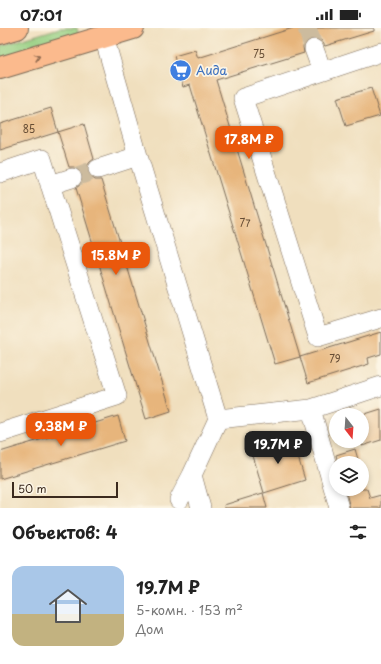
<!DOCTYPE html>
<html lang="ru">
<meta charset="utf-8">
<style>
body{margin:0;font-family:"Playpen Sans",sans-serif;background:#f2f2f2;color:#222;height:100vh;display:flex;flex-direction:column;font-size:15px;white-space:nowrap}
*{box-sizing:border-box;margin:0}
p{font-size:13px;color:#767676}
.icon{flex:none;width:22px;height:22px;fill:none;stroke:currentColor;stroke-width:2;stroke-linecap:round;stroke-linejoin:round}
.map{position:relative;height:480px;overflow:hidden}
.sheet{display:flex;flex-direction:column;background:#fff;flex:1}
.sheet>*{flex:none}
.needle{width:26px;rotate:163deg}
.controls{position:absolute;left:329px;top:380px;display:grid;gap:8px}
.controls a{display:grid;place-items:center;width:40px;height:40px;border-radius:50%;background:#fff;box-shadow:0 2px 6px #0003;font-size:20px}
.scale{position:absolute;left:12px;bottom:10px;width:106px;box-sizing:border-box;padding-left:4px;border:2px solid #3b2a1e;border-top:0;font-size:11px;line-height:14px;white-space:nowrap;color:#3b2a1e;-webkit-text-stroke:3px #fcf5e5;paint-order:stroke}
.price{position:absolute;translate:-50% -34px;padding:0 9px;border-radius:8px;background:#ea580c;color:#fff;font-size:13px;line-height:26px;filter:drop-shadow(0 1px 2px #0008)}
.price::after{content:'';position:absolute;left:50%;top:24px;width:12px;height:9px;margin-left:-6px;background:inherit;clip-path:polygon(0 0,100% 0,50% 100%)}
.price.current{background:#222;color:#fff}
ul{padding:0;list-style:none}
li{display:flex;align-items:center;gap:12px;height:100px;padding:0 12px}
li+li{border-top:1px solid #e0e0e0}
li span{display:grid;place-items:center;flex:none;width:112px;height:80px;border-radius:12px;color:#555}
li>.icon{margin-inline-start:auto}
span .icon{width:48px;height:48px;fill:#fffc;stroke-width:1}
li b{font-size:17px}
h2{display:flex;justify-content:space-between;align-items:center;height:48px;padding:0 12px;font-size:17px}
.status{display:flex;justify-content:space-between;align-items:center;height:28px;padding:0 20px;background:#fff;direction:ltr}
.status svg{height:11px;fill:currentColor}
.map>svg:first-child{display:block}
.green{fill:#96cf82;stroke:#687c50}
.building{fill:#e7b57b}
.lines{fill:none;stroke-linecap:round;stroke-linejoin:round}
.minor-tunnel{stroke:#ccbb9e;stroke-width:19;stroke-dasharray:19 10;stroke-linecap:butt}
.minor-casing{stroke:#7a6956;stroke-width:20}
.major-casing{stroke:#7a6956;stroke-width:24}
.minor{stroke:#fff;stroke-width:19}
.major{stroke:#fbba8d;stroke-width:22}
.oneway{stroke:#916b50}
.labels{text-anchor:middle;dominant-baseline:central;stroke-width:3.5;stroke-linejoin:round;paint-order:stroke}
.number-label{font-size:10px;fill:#664d35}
.shop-label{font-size:12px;fill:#366cbe;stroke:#fcf5e5;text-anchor:start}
</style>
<div class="status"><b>07:01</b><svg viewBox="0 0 49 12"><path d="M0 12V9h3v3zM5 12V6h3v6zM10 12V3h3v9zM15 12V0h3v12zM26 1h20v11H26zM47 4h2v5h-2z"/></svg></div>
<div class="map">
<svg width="381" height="480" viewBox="0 0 381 480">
<rect width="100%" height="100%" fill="#fcf5e5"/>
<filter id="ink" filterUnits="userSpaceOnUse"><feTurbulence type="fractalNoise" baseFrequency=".025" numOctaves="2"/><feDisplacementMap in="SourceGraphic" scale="8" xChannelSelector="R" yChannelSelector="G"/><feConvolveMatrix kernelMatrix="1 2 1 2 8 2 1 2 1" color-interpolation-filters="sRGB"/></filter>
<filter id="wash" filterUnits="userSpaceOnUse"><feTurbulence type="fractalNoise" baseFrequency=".012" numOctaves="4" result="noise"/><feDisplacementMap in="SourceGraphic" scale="16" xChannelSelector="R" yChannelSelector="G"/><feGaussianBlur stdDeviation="0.9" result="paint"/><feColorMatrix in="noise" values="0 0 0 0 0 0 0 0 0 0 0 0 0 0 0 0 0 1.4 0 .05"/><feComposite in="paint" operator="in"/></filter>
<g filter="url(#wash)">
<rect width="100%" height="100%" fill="#f0dfbe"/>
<path class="green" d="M60,0H77L78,4V7L0,31V18Z"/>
<g id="blocks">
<path class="building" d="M293,0H374V3L325,18L321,12L316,10L311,11L305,14L303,19L304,25L216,52L300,329L275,336L190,57L183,59L174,28L195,22L198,30Z
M371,60L380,88L346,98L337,70Z
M51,80L58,104L0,122V96Z
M84,96L94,131L90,134L87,138V144L91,149L95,152H101L171,383L146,391L76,160L80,157L83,152V147L79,142L74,139H69L58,104Z
M381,304V326L368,330L369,336L308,355L300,329Z
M381,381V412L362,418V387Z
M118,388L125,413L0,451V424Z
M292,409L305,452L264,465L251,421Z
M355,421L359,435H338L336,427Z
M345,461H367L370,470L381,467V480H350Z
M263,465L267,480H225L224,477Z"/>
</g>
</g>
<g filter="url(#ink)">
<use href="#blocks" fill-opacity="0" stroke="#7a6956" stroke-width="1"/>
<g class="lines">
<path class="minor-tunnel" d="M307,0L314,21
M72,150L98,141"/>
<defs>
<path id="minor" d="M104,9L138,128L218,391L192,447L201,480
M314,21L322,43
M381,24L243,70L318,309L381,290
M98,141L138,128
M0,145L42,131L117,368L0,405
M50,157L72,150
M311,381L339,480
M218,391L311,381L381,358
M179,472L192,447"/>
<path id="major" d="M0,5L17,0
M0,40L133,0"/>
</defs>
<use href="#minor" class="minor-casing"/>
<use href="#major" class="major-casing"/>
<use href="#minor" class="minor"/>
<use href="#major" class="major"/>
</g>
<defs><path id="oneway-chevron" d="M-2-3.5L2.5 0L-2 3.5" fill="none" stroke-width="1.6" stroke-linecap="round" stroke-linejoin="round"/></defs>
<use class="oneway" href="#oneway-chevron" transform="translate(37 29) rotate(-17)"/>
</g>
<defs>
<symbol id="supermarket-disc" viewBox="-11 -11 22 22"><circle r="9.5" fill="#3f7fe0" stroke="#fcf5e5"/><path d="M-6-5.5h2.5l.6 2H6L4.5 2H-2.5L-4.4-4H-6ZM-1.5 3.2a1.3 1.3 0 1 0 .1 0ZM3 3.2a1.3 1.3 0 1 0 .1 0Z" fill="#fff"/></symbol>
</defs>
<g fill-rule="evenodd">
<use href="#supermarket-disc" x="168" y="30" width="25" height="25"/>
</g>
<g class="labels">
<g class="number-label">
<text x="259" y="25">75</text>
<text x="29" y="100">85</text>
<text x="245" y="194">77</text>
<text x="335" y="330">79</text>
</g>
<g class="shop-label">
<text x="196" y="42">Аида</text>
</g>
</g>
</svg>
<div class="controls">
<a><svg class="needle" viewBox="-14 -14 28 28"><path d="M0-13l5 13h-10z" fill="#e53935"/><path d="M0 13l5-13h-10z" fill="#767676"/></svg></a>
<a><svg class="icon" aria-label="layers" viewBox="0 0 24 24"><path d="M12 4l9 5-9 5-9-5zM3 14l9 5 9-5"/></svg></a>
</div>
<div class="scale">50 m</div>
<b class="price" style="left:249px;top:132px">17.8M ₽</b>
<b class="price" style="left:116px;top:248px">15.8M ₽</b>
<b class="price" style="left:61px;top:419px">9.38M ₽</b>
<b class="price current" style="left:278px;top:437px">19.7M ₽</b>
</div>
<section class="sheet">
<h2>Объектов: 4<svg class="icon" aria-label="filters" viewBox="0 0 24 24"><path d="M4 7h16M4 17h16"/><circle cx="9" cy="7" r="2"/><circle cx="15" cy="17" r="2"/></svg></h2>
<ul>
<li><span style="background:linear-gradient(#a9c7e8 60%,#c2b280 0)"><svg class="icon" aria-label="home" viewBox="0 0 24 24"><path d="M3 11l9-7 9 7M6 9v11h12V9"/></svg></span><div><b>19.7M ₽</b><p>5-комн. · 153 m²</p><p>Дом</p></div></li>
</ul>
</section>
